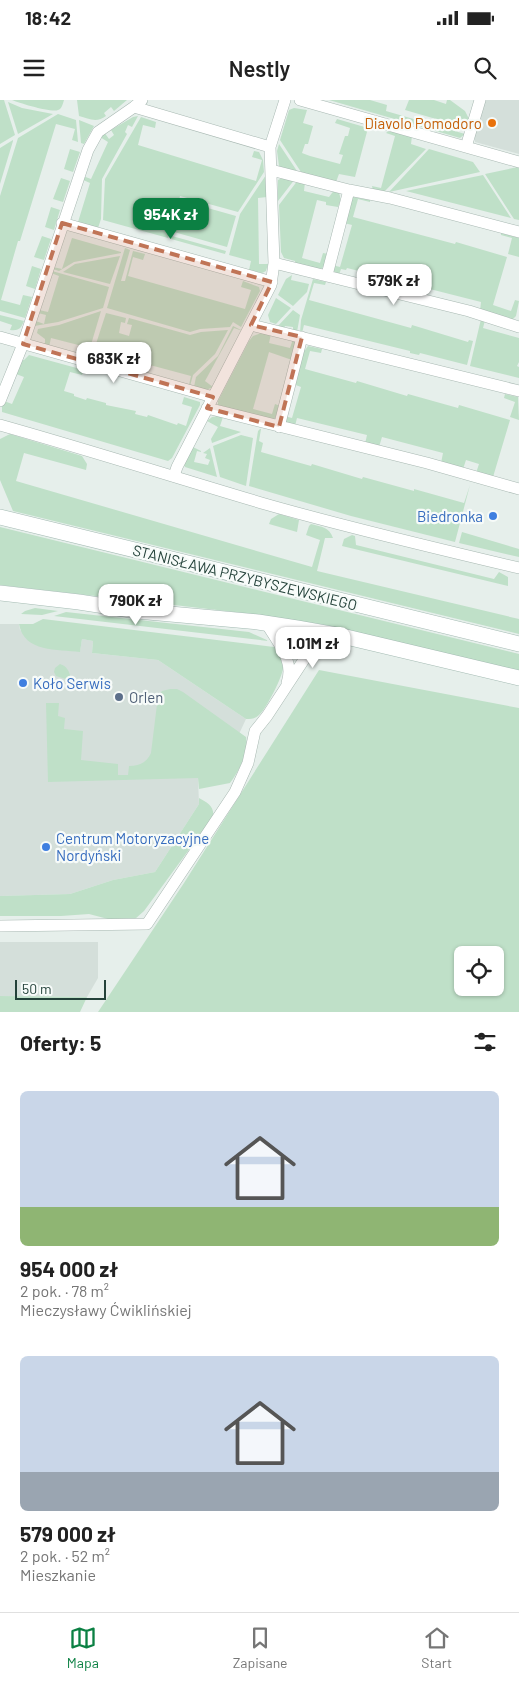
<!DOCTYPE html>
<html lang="pl">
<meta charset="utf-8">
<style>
body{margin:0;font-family:Barlow,sans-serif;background:#f2f2f2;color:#222;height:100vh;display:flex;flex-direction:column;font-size:19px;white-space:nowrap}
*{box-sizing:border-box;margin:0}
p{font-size:16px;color:#767676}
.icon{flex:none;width:28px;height:28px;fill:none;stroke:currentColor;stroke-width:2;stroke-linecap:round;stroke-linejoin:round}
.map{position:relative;height:912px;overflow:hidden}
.side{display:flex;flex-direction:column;background:#fff;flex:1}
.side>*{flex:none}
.fabs{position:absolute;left:454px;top:846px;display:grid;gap:10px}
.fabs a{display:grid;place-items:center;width:50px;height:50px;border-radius:8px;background:#fff;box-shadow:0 1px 4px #0004;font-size:25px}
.scale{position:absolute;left:15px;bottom:12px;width:91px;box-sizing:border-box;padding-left:5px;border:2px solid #24423a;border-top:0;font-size:14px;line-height:18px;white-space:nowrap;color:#24423a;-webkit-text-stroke:4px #f7fbf9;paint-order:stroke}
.price{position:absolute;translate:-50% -42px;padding:0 11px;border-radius:10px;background:#fff;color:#222;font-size:16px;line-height:32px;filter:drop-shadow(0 1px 2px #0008)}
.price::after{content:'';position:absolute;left:50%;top:30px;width:15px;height:11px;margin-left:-8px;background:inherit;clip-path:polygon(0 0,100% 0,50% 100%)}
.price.selected{background:#0b8043;color:#fff}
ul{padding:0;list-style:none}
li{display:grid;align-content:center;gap:10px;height:265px;padding:0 20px}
li span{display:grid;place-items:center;height:155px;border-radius:8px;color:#555}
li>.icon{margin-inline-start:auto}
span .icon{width:90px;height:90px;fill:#fffc;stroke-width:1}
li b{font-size:21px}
h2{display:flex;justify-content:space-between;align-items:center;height:60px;padding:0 20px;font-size:21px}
.status{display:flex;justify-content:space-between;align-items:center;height:35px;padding:0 25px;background:#fff;direction:ltr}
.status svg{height:14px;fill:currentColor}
header{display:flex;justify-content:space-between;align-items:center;height:65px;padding:0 20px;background:#fff;font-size:22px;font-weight:600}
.menu{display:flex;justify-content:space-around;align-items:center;height:70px;border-top:1px solid #e0e0e0;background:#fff;font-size:14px;color:#767676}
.menu a{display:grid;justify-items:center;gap:2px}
.menu .selected{color:#0b8043}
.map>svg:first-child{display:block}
.built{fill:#d4dfda}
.green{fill:#bfe0c8;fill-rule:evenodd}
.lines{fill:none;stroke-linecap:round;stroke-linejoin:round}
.street-casing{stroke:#a8b8b2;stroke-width:12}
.secondary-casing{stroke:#a4bbb3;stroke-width:16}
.street{stroke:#fff;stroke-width:11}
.secondary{stroke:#fff;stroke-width:15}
.marked{fill:#c07456;fill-opacity:0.2;stroke:#c07456;stroke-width:4;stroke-dasharray:10 6;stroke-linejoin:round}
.food-dot{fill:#e8710a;stroke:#f7fbf9;stroke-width:2}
.shop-dot{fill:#3f7fe0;stroke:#f7fbf9;stroke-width:2}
.service-dot{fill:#5c6f8a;stroke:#f7fbf9;stroke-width:2}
.labels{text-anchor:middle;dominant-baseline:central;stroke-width:4.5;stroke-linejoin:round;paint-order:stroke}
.food-label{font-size:15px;fill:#c56008;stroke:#f7fbf9;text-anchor:end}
.shop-label{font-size:15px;fill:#366cbe;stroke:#f7fbf9;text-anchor:start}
.street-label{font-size:15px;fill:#24423a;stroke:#f7fbf9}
.service-label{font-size:15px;fill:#4e5e75;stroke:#f7fbf9;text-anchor:start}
</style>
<div class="status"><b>18:42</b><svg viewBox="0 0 49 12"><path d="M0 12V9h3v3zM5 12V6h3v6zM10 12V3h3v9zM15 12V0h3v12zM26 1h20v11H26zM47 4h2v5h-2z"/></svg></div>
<header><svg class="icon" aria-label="menu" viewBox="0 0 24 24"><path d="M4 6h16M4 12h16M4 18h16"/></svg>Nestly<svg class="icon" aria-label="search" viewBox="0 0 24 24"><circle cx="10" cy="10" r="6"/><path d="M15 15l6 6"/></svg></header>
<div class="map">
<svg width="519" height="912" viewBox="0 0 519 912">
<rect width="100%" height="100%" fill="#e6efeb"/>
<path class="built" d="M485,0H519V54L475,42V35Z
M0,524H19L20,530L80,551L82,539L93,541L92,553L158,560L246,619L239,634L198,678L199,704L155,772L113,780L70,794L0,796Z
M0,842H98V878L87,897L0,896Z"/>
<path class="green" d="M0,0H4L15,35L0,44Z
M12,0H64C63,3 62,9 58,10C52,13 19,3 12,0Z
M77,0H127L114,11L111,7L104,13L106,16C97,23 89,19 79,16Z
M329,0H370L387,5L386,11L465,34L460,38Z
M409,0H434L446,4L447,0H450L465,11L469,19L467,28L405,10Z
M8,2L22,8L53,14L18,34Z
M294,8L307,10L303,23L313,26L308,44H305L302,53L310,56L340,64L343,55L339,54L345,36H348L350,28L335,23L337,19L368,28L355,77L339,74L336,82L301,72L280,40L289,10Z
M58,14L76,20L78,42L72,40L75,29L56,24L20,141H18L1,200L20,205L23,195L32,197L25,218L0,211V96L18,38Z
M138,16L132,27L128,25L125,32L127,34L102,79L101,119L98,128L78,122L90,83L81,79L83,76L91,79L108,42L100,37L104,32L109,39L114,35L111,30L133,17Z
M141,17L156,22L155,28L143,25L138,45L256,81L262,60L252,57L254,51L259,52L263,60L264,72L238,112L180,96L168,138L103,120L105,79Z
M79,20L94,26L84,44L81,43Z
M389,30L412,36L411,44L426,49L383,93L373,90L372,86L381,88L395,36L386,33Z
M13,40V41L0,84V48Z
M279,44L297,71L282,69L279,66L277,51Z
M70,49L80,52L73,72L64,69Z
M429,49L473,62L480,72L389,92Z
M518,67L519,68V120L514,119L485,74Z
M266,75L267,97L258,98L259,164H268L266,171L262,173L249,170L251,161L229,155L240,114Z
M483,75L511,118L406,91Z
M61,78L70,81L63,102L53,99Z
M282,78L295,79L278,101V80Z
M298,80L305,82L304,91L329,97L335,89C342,94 341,101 338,107L326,105V102L317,100L302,158L320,163L323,153L328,154L324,166L321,169L295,164V161L284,158L281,152L279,105Z
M353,97L370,100V102L358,99L353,117L455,144L456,142L507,157L493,205L511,211L515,200L519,201L516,216L512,220L480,211L481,202L347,168L346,170L341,169L339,175L332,170V165L340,167L352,125L344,123L350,100Z
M183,101L236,116L227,147L174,132Z
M51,107L60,110L54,130L45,127Z
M501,133L519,138V157L508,154L512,138L501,135Z
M42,136L51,139L44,160L34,157Z
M172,136L226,151L225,154L171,139Z
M72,138L121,152V153L74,162L59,171L53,169V167L62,169Z
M125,148L130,150L121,181H125L133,151L145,154L143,160L133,157L128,176L245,209L251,190L241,187L243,181L259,187L260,191L241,227L233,222L230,227L200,229L190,232L107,208Z
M120,156L110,184L63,172L75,164Z
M32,166L41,169L35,189L26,186Z
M52,171L109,187L103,208L58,222L34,226L36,221L44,224L46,215L38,213L39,210L48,212L59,176L51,173Z
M292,175L291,180L309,184L307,192L293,206L278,195L286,179Z
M313,179L326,182L325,185L314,183L309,200L411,228L412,225L468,242L469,240L473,241L467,265L420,253L419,255L410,253V251L304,225L302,233H300L301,220Z
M276,198L291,208L276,224L270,222L268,215Z
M293,210L300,215L297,232L293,231V227L285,226L284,229L277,227Z
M101,211L90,248L51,238L49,247L42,245L45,243V239L37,233L38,229L59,225Z
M106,213L126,218L125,223L121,222L119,233L129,236L132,225L127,224L129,218L190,235L201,232L228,230L215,254L193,275L190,286L189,285L191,276L94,250Z
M0,215L24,221C21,229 18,231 10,230L12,225L0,221Z
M481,219L485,220L483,228L519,238V262L517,266L519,267V278L470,266Z
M233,226L243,231L234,228L205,281L213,287L206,290L194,287L196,277L218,256Z
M261,233L271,234L269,243L290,248L293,239L295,242L292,260L269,252L253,309L272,314L275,304L280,306L274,320L218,305V301L249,241L253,236Z
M308,246L322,249L321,253L310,251L305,269L356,283L357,281L407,296L408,294L458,308L459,305L510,320L493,377L476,373L479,364L466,360L463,369L441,363L443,353L382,337L379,347L365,344L367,335L297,318L295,326L286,324L284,316L292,318L301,287L293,284L303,250H305Z
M29,255L84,270L82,275L70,272L64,291L74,294V296L86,300L87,298L106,303V305L136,311L135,314L147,317L148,315L177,325L178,323L186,326L192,307L182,304L184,297L200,302V305L172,358L168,361L2,312V307L4,301L12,304L24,277L16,274L22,260H24Z
M505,294L518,297L519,320L510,317L515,302L504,298Z
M218,316L223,317L220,326L241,332L212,343L211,339L218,327L207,321L212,317Z
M260,329H261L259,341L263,343L261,352L311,366L312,364L362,379L363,377L414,391V389L464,403L470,385L455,442L351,416L249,386L258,331Z
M10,334L82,356L87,364L86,370L24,353L16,381L312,467L320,440L306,435L309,426L311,424C322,427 329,427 333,438H325L317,471L519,519V534L13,411L0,380V339Z
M241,335L253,338L246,386L220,377L213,346Z
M193,347L201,351V352L197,351L194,362L208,365L210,360L205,358L207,354L203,353L210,348L217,377L185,367L184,365Z
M279,414L299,420L297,432L269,424L271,419Z
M0,427L519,554V571L326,525L252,514L0,485Z
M462,432L519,449V457L459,443Z
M352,435L355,436L356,445L494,479L499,472L508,477V486L342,446L344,439Z
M35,508L58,511L42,515L21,514L25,511Z
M66,512L249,532L269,541L54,516Z
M43,519L274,547C279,552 282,561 283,568C283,576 266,609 260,614C255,619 252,619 246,619L158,560L92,553L93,541L82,539L80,552C58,549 24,553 19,524H33Z
M60,564C67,566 69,571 71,578L69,580L56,576L54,572L55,568Z
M319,570L519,608V912H98L184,783ZM462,855H495V888H462Z
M170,589H177L183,592L246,637C249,652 239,671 230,683L199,689L198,678L48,682L46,603H59L58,616L65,618L64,629L83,631L81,660L118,664V675H128L129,666C140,666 147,662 151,653L158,596L162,591Z
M199,698C207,702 215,707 213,717L144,811L135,819H108L89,814L61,816H0V796L70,794L113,780L155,772L199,704Z
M0,896L87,897L80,912H0Z"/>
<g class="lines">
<defs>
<path id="street" d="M300,0L519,62
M134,7L270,47
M466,47L480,0
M271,70L349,90L390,98L519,132
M62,123L272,182
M274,163L469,211L519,227
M327,175L349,90
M251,225L519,291
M0,237L213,297
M0,301L23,244L88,50L98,32L134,7L142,0
M207,308L427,363L519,389
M0,325C89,350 177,378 265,404C349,428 434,448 519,468
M279,327L302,237
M174,376L177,367L271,185L274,163L270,47L285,0
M267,524C277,542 295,560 287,583
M0,826L147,824L235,692L248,663L255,631L267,616L311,549L329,534"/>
<path id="secondary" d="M0,417L519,544
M0,493L79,502L137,511L258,522L297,528L342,536L519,578"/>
</defs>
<use href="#street" class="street-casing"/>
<use href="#secondary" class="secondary-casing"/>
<use href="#street" class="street"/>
<use href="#secondary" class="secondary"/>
</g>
<path class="marked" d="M62,123L272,182L251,225L302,237L279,327L207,308L213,297L23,244Z"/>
<circle class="food-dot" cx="492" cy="23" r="5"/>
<g class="shop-dot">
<circle cx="493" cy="416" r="5"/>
<circle cx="23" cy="583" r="5"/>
<circle cx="46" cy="747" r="5"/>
</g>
<circle class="service-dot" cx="119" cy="597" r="5"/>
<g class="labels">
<g class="food-label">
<text x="482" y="23">Diavolo Pomodoro</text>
</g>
<g class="shop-label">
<text x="483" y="416" text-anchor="end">Biedronka</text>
<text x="33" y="583">Koło Serwis</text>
<text x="56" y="738">Centrum Motoryzacyjne<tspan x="56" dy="17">Nordyński</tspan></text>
</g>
<g class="street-label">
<text transform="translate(245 477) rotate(14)">STANISŁAWA PRZYBYSZEWSKIEGO</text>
</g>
<g class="service-label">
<text x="129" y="597">Orlen</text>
</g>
</g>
</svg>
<div class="fabs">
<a><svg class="icon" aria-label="locate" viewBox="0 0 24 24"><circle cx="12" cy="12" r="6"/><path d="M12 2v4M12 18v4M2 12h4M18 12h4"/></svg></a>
</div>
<div class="scale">50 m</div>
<b class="price selected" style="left:171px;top:140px">954K zł</b>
<b class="price" style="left:394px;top:206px">579K zł</b>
<b class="price" style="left:114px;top:284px">683K zł</b>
<b class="price" style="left:136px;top:526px">790K zł</b>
<b class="price" style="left:313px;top:569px">1.01M zł</b>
</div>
<section class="side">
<h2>Oferty: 5<svg class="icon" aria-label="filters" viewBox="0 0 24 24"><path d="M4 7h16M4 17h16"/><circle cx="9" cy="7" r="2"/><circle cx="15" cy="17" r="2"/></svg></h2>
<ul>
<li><span style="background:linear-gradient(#c9d6e8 75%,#8fb573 0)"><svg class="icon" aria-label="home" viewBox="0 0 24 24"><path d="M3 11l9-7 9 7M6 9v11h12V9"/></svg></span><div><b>954 000 zł</b><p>2 pok. · 78 m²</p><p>Mieczysławy Ćwiklińskiej</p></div></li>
<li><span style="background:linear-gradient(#c9d6e8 75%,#9aa5b1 0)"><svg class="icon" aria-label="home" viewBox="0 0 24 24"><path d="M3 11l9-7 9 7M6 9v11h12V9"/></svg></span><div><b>579 000 zł</b><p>2 pok. · 52 m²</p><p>Mieszkanie</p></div></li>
</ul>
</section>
<nav class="menu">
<a class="selected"><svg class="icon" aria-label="map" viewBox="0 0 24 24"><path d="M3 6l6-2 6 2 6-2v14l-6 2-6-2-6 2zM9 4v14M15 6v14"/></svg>Mapa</a>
<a><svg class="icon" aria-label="saved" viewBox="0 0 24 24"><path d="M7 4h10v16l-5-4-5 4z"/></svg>Zapisane</a>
<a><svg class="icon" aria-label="home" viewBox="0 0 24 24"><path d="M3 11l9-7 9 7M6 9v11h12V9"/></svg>Start</a>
</nav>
